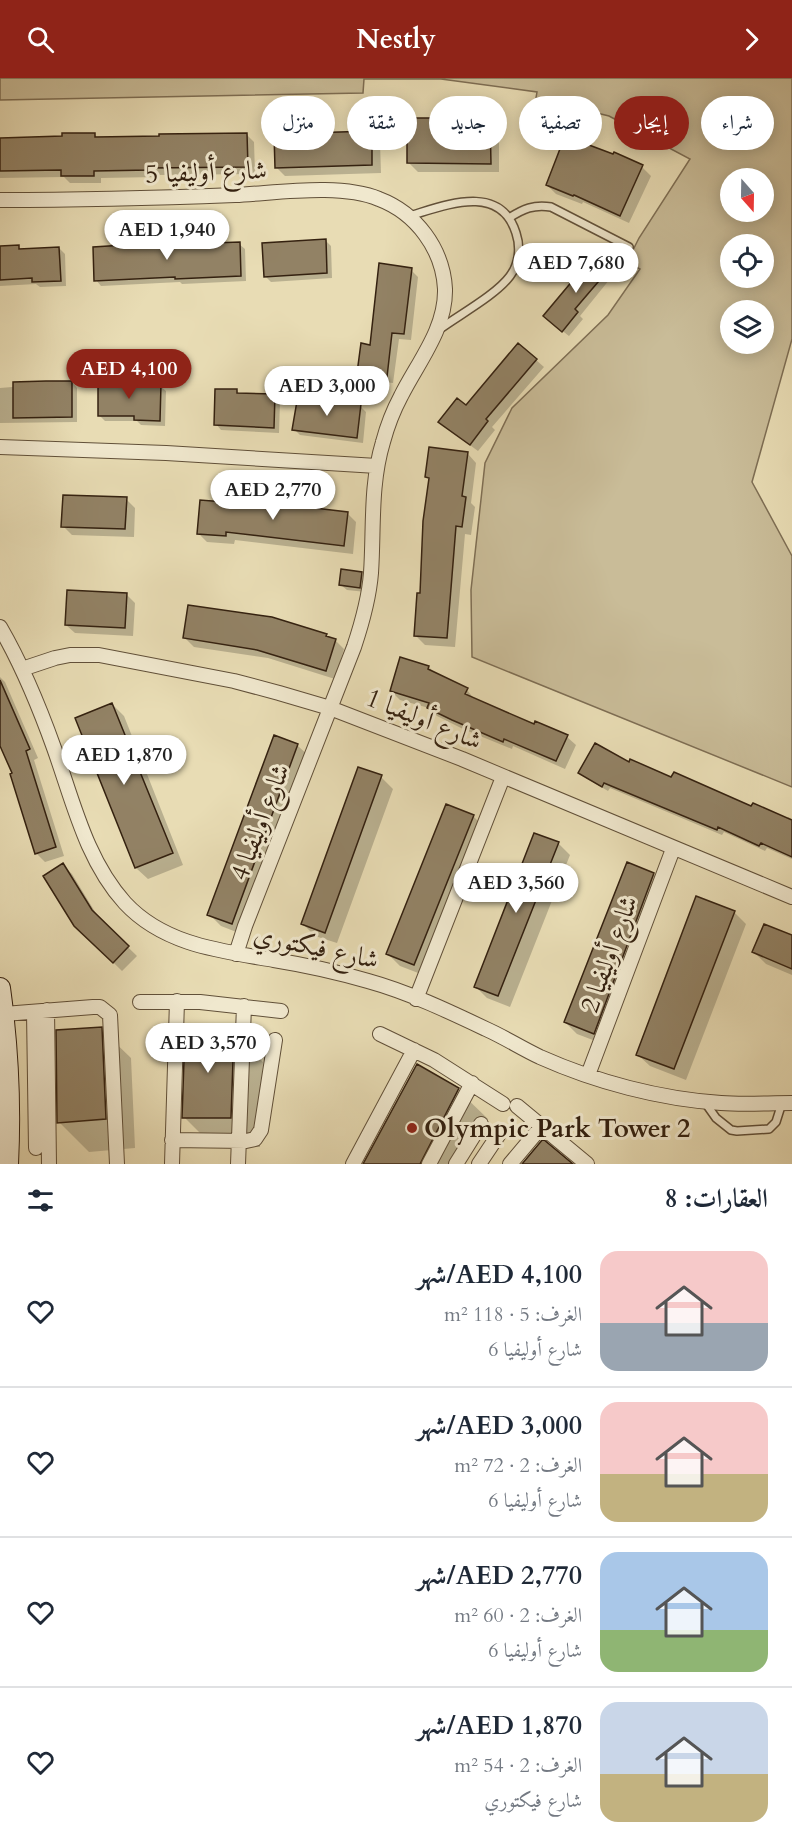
<!DOCTYPE html>
<html lang="ar">
<meta charset="utf-8">
<style>
body{margin:0;font-family:Cardo,Amiri,serif;background:#f6f6f7;color:#1f2937;direction:rtl;height:100vh;display:flex;flex-direction:column;font-size:22px;white-space:nowrap}
*{box-sizing:border-box;margin:0}
p{font-size:20px;color:#747a83}
.icon{flex:none;width:33px;height:33px;fill:none;stroke:currentColor;stroke-width:2;stroke-linecap:round;stroke-linejoin:round}
.map{position:relative;height:1086px;overflow:hidden;direction:ltr}
.side{display:flex;flex-direction:column;background:#fff;flex:1}
.side>*{flex:none}
.banner{position:absolute;left:18px;top:18px;width:756px;height:54px;direction:rtl;display:flex;gap:12px}
.needle{width:39px;rotate:160deg}
.buttons{position:absolute;left:720px;top:90px;display:grid;gap:12px}
.buttons a{display:grid;place-items:center;width:54px;height:54px;border-radius:50%;background:#fff;box-shadow:0 3px 15px #0003;font-size:30px}
.price{position:absolute;translate:-50% -51px;padding:0 14px;border-radius:21px;background:#fff;color:#222;font-size:20px;line-height:39px;filter:drop-shadow(0 2px 3px #0008)}
.price::after{content:'';position:absolute;left:50%;top:36px;width:18px;height:14px;margin-left:-9px;background:inherit;clip-path:polygon(0 0,100% 0,50% 100%)}
.price.selected{background:#8f2418;color:#fff}
ul{padding:0;list-style:none}
li{display:flex;align-items:center;gap:18px;height:150px;padding:0 24px}
li+li{border-top:2px solid #e0e1e3}
li span{display:grid;place-items:center;flex:none;width:168px;height:120px;border-radius:18px;color:#555}
li>.icon{margin-inline-start:auto}
span .icon{width:72px;height:72px;fill:#fffc;stroke-width:1}
li b{font-size:26px}
h2{display:flex;justify-content:space-between;align-items:center;height:72px;padding:0 24px;font-size:26px}
.tag{padding:0 21px;border-radius:27px;background:#fff;box-shadow:0 3px 15px #0003;font-size:21px;line-height:54px}
.tag.selected{background:#8f2418;color:#fff}
header{display:flex;justify-content:space-between;align-items:center;height:78px;padding:0 24px;background:#8f2418;color:#fff;font-size:27px;font-weight:700}
.map>svg:first-child{display:block}
.green{fill:#c9bc98;stroke:#7e6e54;stroke-width:1.5;fill-rule:evenodd}
.shadow{fill:#0003}
.building{fill:#928265;stroke:#342110;stroke-width:1.5}
.lines{fill:none;stroke-linecap:round;stroke-linejoin:round}
.lane-casing{stroke:#615039;stroke-width:10}
.street-casing{stroke:#615039;stroke-width:16}
.secondary-casing{stroke:#342110;stroke-width:22}
.lane{stroke:#f0e8ce;stroke-width:7}
.street{stroke:#f0e8ce;stroke-width:14}
.secondary{stroke:#f0e8ce;stroke-width:20}
.poi-dot{fill:#8f2418;stroke:#f0e8ce;stroke-width:2}
.labels{text-anchor:middle;dominant-baseline:central;stroke-width:6;stroke-linejoin:round;paint-order:stroke}
.street-label{font-size:26px;fill:#342110;stroke:#f0e8ce}
.poi-label{font-size:26px;font-weight:bold;fill:#342110;stroke:#f0e8ce;text-anchor:start}
</style>
<header><svg class="icon" aria-label="forward" viewBox="0 0 24 24"><path d="M9 5l7 7-7 7"/></svg>Nestly<svg class="icon" aria-label="search" viewBox="0 0 24 24"><circle cx="10" cy="10" r="6"/><path d="M15 15l6 6"/></svg></header>
<div class="map">
<svg width="792" height="1086" viewBox="0 0 792 1086">
<rect width="100%" height="100%" fill="#e8dcb4"/>
<filter id="stains"><feTurbulence type="fractalNoise" baseFrequency=".00333" numOctaves="4"/><feColorMatrix values="0 0 0 0 .2 0 0 0 0 .09 0 0 0 0 .02 0 0 0 .5 -.17"/></filter>
<radialGradient id="worn" r=".72"><stop offset=".6" stop-color="#630" stop-opacity="0"/><stop offset="1" stop-color="#630" stop-opacity=".3"/></radialGradient>
<path class="green" d="M0,0H792V261L752,404L792,478V709L472,579L471,512L485,385L512,330L608,237L640,191L627,184L639,160L690,81L609,38L536,20L537,14L441,1H364L363,15L0,22ZM730,100H764V134H730ZM730,166H764V200H730ZM730,232H764V266H730Z"/>
<path class="shadow" d="M490,42L499,51V94H418L409,85Z
M371,55L380,64L381,95L285,98L276,89Z
M95,57L98,61L247,57L254,64L255,96L157,97V99L101,100V105H70L64,99L0,100V60L9,62Z
M614,76L642,89L651,98L629,145L583,124L582,126L556,116L547,107L613,78Z
M325,162L331,168L332,200L271,204L265,198Z
M239,166L245,171L246,203L182,206L180,204L101,208L96,202L156,167L158,169Z
M18,169L21,172L59,170L65,176L66,208L40,209L36,206L0,208V170Z
M609,191L614,196L580,238L583,241L569,258L551,244Z
M411,192L418,199L411,262L399,261L393,305L365,302L358,295Z
M519,267L544,289L492,349L495,352L478,373L448,351Z
M124,303L128,308H160L166,313L165,348L141,347L137,343H105L99,337Z
M72,304L77,310V344L0,345V310Z
M237,313L241,317L274,318L280,323L279,355L221,352L216,346Z
M360,328L366,334L363,365L300,357L294,351Z
M468,376L476,385L471,425L475,429L471,457L465,456L455,569L425,567L416,558L430,402L427,398Z
M126,421L135,430L134,459L72,457L63,448Z
M347,435L356,444L353,476L235,462L234,466L207,464L198,455Z
M361,495L367,501L366,514L347,512L341,507Z
M126,516L135,525L133,558L75,555L66,547Z
M326,557L335,562L344,571L335,601L268,580L194,569L185,560Z
M429,589L436,597L467,612L475,622L535,648L567,659L576,667L565,691L513,668L512,671L463,651L437,638L429,630L400,622L391,613Z
M0,599L5,604L38,680L34,682L64,778L45,784L36,775L14,696L0,664Z
M112,626L124,638L183,787L148,801L136,790L76,640Z
M274,659L298,668L310,679L244,857L221,848L209,836Z
M629,686L787,742L788,739L792,741V781L767,770L765,773L724,754L722,757L610,710L608,713L586,700L580,695Z
M381,699L393,711L337,865L315,858L303,846Z
M473,738L485,750L426,898L400,888L388,876Z
M558,765L570,777L510,929L487,920L476,909Z
M63,787L72,796L100,842L137,878L122,893L76,848Z
M654,796L666,808L606,967L577,956L565,944Z
M734,834L746,846L686,1002L650,988L638,977Z
M792,859V897L766,886L754,874Z
M101,951L131,980L135,1070L89,1074L59,1044Z
M233,955L263,984L260,1069H214L184,1039Z
M458,1012L488,1041L464,1086H365Z"/>
<path class="building" d="M407,40H490L491,86L407,85Z
M372,53V87L275,90L274,56Z
M62,55H95V59L159,58V56L247,55L248,89L150,90V92L94,93V98H61V92L0,93V60L62,58Z
M565,58L613,76L614,74L643,87L620,138L574,117L573,118L546,107Z
M326,161L327,195L264,199L262,165Z
M240,164L241,198L175,201V199L94,203L93,169L156,165V167Z
M19,167V171L59,169L61,203L32,204V200L0,202V168Z
M594,177L610,190L575,231L578,234L562,254L543,238Z
M379,185L412,190L404,256L392,255L387,299L357,295L361,265L370,267Z
M518,265L537,281L486,341L488,343L470,367L438,344L457,320L466,327Z
M98,301L124,302V306H161L160,343L134,342V338H98Z
M46,303H72V339L13,340V304Z
M215,311H237V315L275,316L274,350L214,347Z
M298,317L361,326L357,360L292,352Z
M429,369L468,374L462,418L466,419L462,449L456,448L447,560L414,558L417,515H420L423,443L429,400L425,399Z
M63,417L127,419L125,451L61,449Z
M239,421L348,434L344,468L226,454V458L197,456L200,422L238,425Z
M341,491L362,494L360,510L339,507Z
M67,512L127,515L125,550L65,547Z
M188,527L272,539L327,556L326,558L336,561L326,593L257,572L183,560Z
M400,579L429,588L428,591L468,610L465,616L534,646L535,643L568,657L556,683L504,661L503,664L452,642L427,630L429,625L390,613Z
M0,602L30,671L26,673L56,769L35,776L10,696L12,695L0,668Z
M112,625L173,775L135,790L75,640Z
M274,657L298,666L232,846L207,837Z
M595,665L629,684L630,681L671,699L674,694L751,728L753,725L792,742V779L761,765L759,768L718,749L717,752L604,705L602,709L578,695Z
M358,689L382,697L325,855L301,846Z
M446,726L474,737L414,887L386,876Z
M534,755L559,764L498,918L474,909Z
M627,784L654,795L594,956L564,944Z
M63,785L92,832L129,868L113,885L74,848L43,798Z
M696,818L735,833L674,991L636,977Z
M764,846L792,857V891L752,874Z
M102,949L106,1041L57,1045L56,952Z
M185,953H234L231,1040H182Z
M417,986L459,1010L420,1086H363Z
M543,1061L573,1086H522Z"/>
<g class="lines">
<defs>
<path id="lane" d="M409,138C444,128 500,104 516,155C521,170 519,186 510,198C496,217 459,237 440,251
M509,140C523,131 534,126 551,129L629,169
M704,1023L716,1040L731,1052L737,1053L769,1051L776,1044L782,1025"/>
<path id="street" d="M0,122C79,122 157,120 235,117C278,115 340,105 379,121C416,135 443,171 445,211C446,251 418,284 401,318C393,333 387,349 383,364C370,407 374,451 371,495C369,521 362,545 354,569L245,848L236,876
M0,369L166,375L377,388
M0,549C22,587 39,628 54,670C73,723 86,782 125,825C164,867 221,873 274,882C305,887 337,894 368,903C408,914 448,933 486,951C504,959 521,970 540,979C596,1004 660,1021 721,1025C745,1027 768,1025 792,1025
M22,591L55,580L70,577H99L234,603L279,615L330,630L462,681L792,819
M416,921L503,699
M140,924H200L281,933
M47,932L49,1086
M34,934L36,1070
M4,936L93,929H100L110,937L117,1086
M380,956L434,982L503,1026
M588,997L673,771
M517,1028L587,1086
M172,1062L246,1063L255,1061L261,1052L275,962
M172,1086L177,923
M238,1086L244,928
M353,1086L414,972
M429,1086L472,1005
M456,1086L481,1046
M479,1086L501,1053
M510,1086L542,1048"/>
<path id="secondary" d="M0,910C8,968 11,1027 8,1086"/>
</defs>
<use href="#lane" class="lane-casing"/>
<use href="#street" class="street-casing"/>
<use href="#secondary" class="secondary-casing"/>
<use href="#lane" class="lane"/>
<use href="#street" class="street"/>
<use href="#secondary" class="secondary"/>
</g>
<circle class="poi-dot" cx="412" cy="1050" r="6"/>
<g class="labels">
<g class="street-label">
<text transform="translate(206 94) rotate(-2)">شارع أوليفيا 5</text>
<text transform="translate(424 641) rotate(22)">شارع أوليفيا 1</text>
<text transform="translate(260 744) rotate(-69)">شارع أوليفيا 4</text>
<text transform="translate(316 869) rotate(12)">شارع فيكتوري</text>
<text transform="translate(609 876) rotate(-70)">شارع أوليفيا 2</text>
</g>
<g class="poi-label">
<text x="424" y="1050">Olympic Park Tower 2</text>
</g>
</g>
<rect width="100%" height="100%" filter="url(#stains)"/>
<rect width="100%" height="100%" fill="url(#worn)"/>
</svg>
<div class="buttons">
<a><svg class="needle" viewBox="-14 -14 28 28"><path d="M0-13l5 13h-10z" fill="#e53935"/><path d="M0 13l5-13h-10z" fill="#747a83"/></svg></a>
<a><svg class="icon" aria-label="locate" viewBox="0 0 24 24"><circle cx="12" cy="12" r="6"/><path d="M12 2v4M12 18v4M2 12h4M18 12h4"/></svg></a>
<a><svg class="icon" aria-label="layers" viewBox="0 0 24 24"><path d="M12 4l9 5-9 5-9-5zM3 14l9 5 9-5"/></svg></a>
</div>
<b class="price" style="left:167px;top:183px">AED 1,940</b>
<b class="price" style="left:576px;top:216px">AED 7,680</b>
<b class="price selected" style="left:129px;top:322px">AED 4,100</b>
<b class="price" style="left:327px;top:339px">AED 3,000</b>
<b class="price" style="left:273px;top:443px">AED 2,770</b>
<b class="price" style="left:124px;top:708px">AED 1,870</b>
<b class="price" style="left:516px;top:836px">AED 3,560</b>
<b class="price" style="left:208px;top:996px">AED 3,570</b>
<div class="banner">
<a class="tag">شراء</a>
<a class="tag selected">إيجار</a>
<a class="tag">تصفية</a>
<a class="tag">جديد</a>
<a class="tag">شقة</a>
<a class="tag">منزل</a>
</div>
</div>
<section class="side">
<h2>العقارات: 8<svg class="icon" aria-label="filters" viewBox="0 0 24 24"><path d="M4 7h16M4 17h16"/><circle cx="9" cy="7" r="2"/><circle cx="15" cy="17" r="2"/></svg></h2>
<ul>
<li><span style="background:linear-gradient(#f6c9c9 60%,#9aa5b1 0)"><svg class="icon" aria-label="home" viewBox="0 0 24 24"><path d="M3 11l9-7 9 7M6 9v11h12V9"/></svg></span><div><b>AED 4,100/شهر</b><p>الغرف: 5 · 118 m²</p><p>شارع أوليفيا 6</p></div><svg class="icon" aria-label="heart" viewBox="0 0 24 24"><path d="M12 20l-8-8c-3-5 5-10 8-4 3-6 11-1 8 4z"/></svg></li>
<li><span style="background:linear-gradient(#f6c9c9 60%,#c2b280 0)"><svg class="icon" aria-label="home" viewBox="0 0 24 24"><path d="M3 11l9-7 9 7M6 9v11h12V9"/></svg></span><div><b>AED 3,000/شهر</b><p>الغرف: 2 · 72 m²</p><p>شارع أوليفيا 6</p></div><svg class="icon" aria-label="heart" viewBox="0 0 24 24"><path d="M12 20l-8-8c-3-5 5-10 8-4 3-6 11-1 8 4z"/></svg></li>
<li><span style="background:linear-gradient(#a9c7e8 65%,#8fb573 0)"><svg class="icon" aria-label="home" viewBox="0 0 24 24"><path d="M3 11l9-7 9 7M6 9v11h12V9"/></svg></span><div><b>AED 2,770/شهر</b><p>الغرف: 2 · 60 m²</p><p>شارع أوليفيا 6</p></div><svg class="icon" aria-label="heart" viewBox="0 0 24 24"><path d="M12 20l-8-8c-3-5 5-10 8-4 3-6 11-1 8 4z"/></svg></li>
<li><span style="background:linear-gradient(#c9d6e8 60%,#c2b280 0)"><svg class="icon" aria-label="home" viewBox="0 0 24 24"><path d="M3 11l9-7 9 7M6 9v11h12V9"/></svg></span><div><b>AED 1,870/شهر</b><p>الغرف: 2 · 54 m²</p><p>شارع فيكتوري</p></div><svg class="icon" aria-label="heart" viewBox="0 0 24 24"><path d="M12 20l-8-8c-3-5 5-10 8-4 3-6 11-1 8 4z"/></svg></li>
</ul>
</section>
